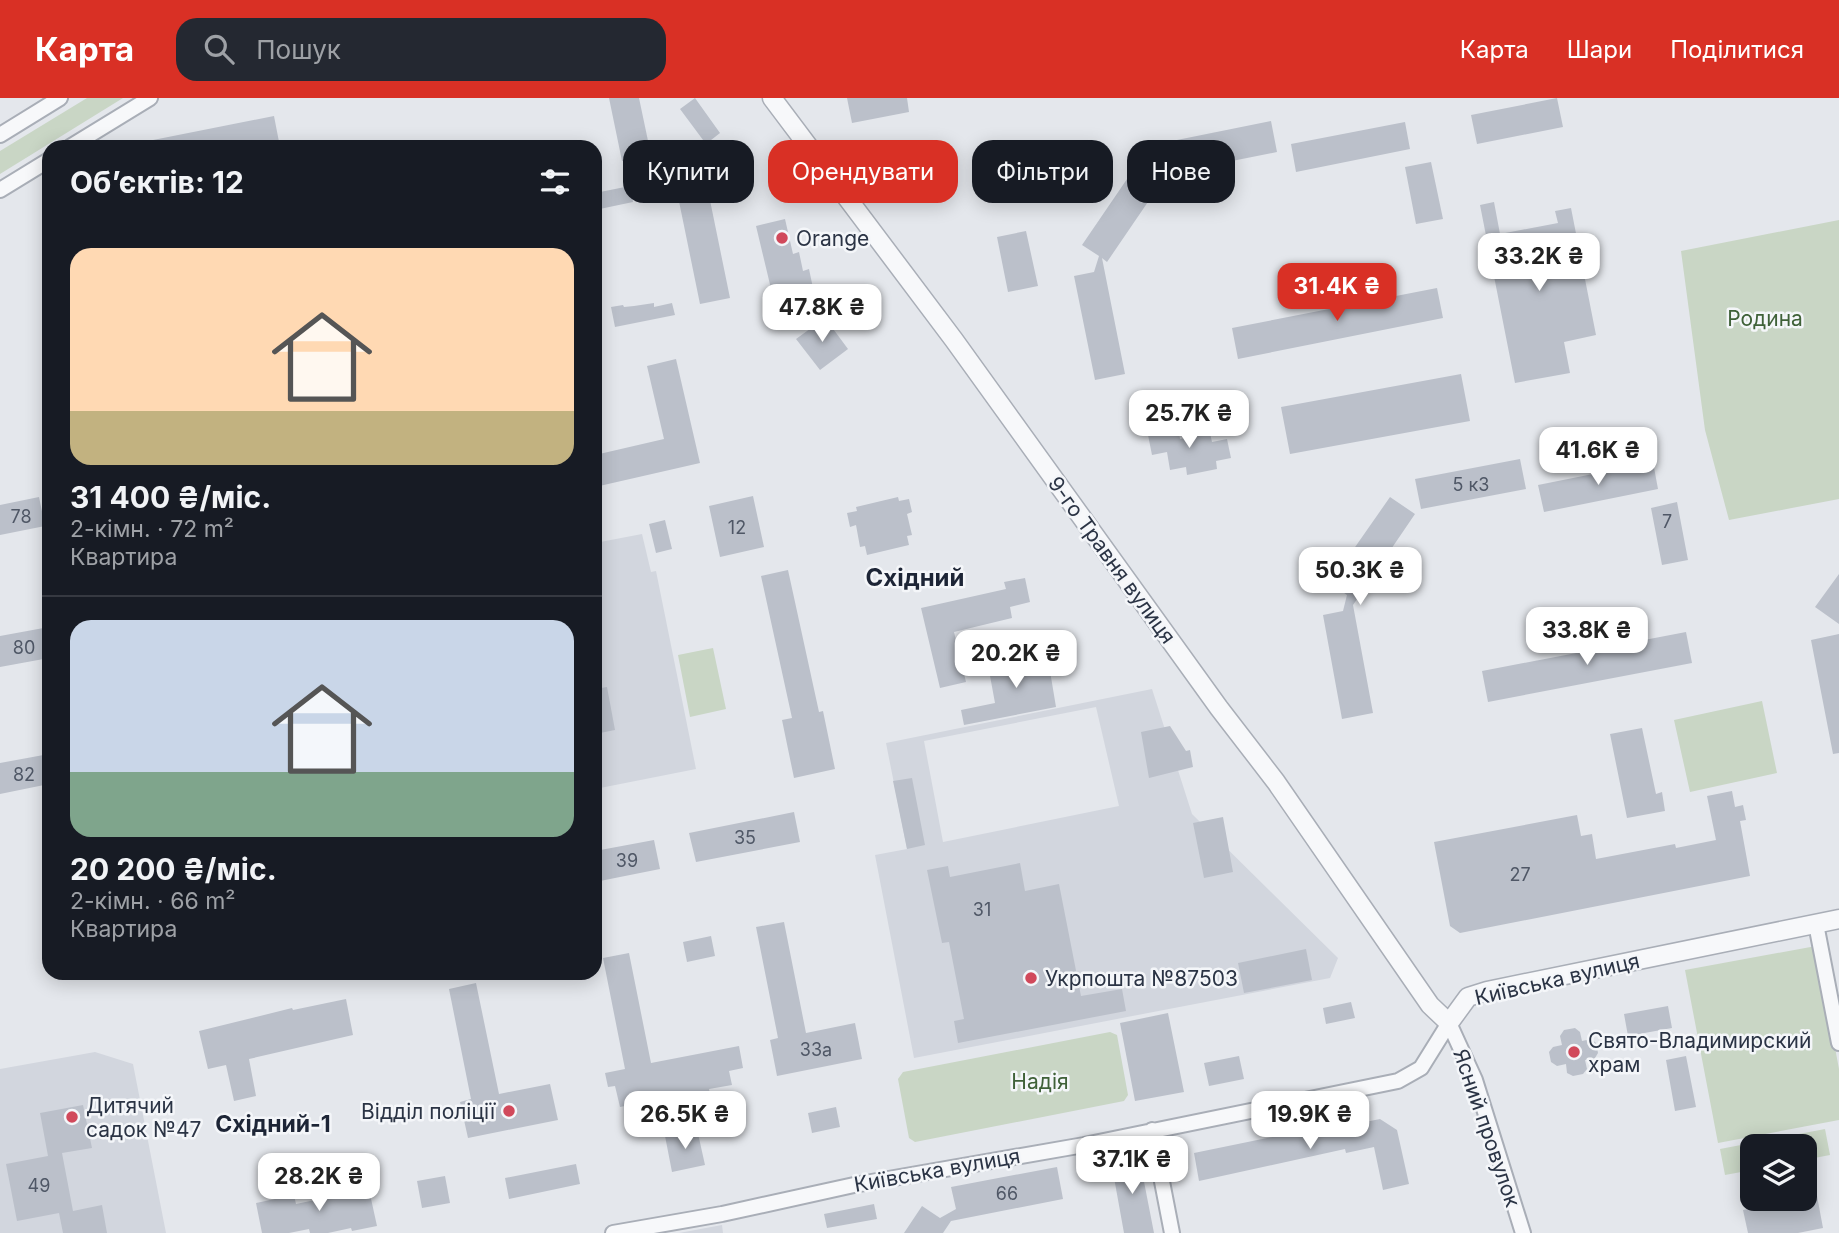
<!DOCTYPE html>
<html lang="uk">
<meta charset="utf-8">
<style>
body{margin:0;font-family:Inter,sans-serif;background:#242831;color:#f1f3f6;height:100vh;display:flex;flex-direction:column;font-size:26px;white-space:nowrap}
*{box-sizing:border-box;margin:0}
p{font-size:23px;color:#9ea1a6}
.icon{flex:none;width:38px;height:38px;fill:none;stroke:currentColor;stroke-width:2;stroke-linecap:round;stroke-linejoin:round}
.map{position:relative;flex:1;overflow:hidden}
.sheet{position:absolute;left:42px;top:42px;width:560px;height:840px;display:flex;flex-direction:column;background:#171b24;border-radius:21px;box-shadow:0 4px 18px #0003}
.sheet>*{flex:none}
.hud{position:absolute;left:623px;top:42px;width:665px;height:63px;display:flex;gap:14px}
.fabs{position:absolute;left:1740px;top:1036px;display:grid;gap:14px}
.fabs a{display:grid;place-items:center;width:77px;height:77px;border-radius:14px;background:#171b24;box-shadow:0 4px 18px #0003;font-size:35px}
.price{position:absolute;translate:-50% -60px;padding:0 16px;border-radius:14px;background:#fff;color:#222;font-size:23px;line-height:46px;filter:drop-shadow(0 2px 4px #0008)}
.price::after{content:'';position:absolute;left:50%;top:42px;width:21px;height:16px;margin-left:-10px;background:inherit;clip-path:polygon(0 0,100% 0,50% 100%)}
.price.on{background:#d93025;color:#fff}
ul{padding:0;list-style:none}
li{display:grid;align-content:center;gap:14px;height:371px;padding:0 28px}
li+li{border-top:2px solid #363941}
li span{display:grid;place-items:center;height:217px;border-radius:21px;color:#555}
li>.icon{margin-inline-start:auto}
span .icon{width:126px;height:126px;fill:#fffc;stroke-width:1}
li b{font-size:30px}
h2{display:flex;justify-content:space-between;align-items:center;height:84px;padding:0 28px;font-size:30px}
.chip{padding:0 24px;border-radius:21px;background:#171b24;box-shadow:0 4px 18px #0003;font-size:24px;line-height:63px}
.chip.on{background:#d93025;color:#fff}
header{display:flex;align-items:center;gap:42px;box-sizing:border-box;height:98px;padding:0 35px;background:#d93025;color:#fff}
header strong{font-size:33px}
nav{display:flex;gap:38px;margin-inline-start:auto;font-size:24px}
.search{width:490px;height:63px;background:#242831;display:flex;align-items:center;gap:18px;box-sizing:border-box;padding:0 24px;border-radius:21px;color:#9ea1a6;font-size:26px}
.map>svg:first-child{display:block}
.built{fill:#d2d6de;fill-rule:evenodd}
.green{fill:#c9d6c5}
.building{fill:#bbc0ca}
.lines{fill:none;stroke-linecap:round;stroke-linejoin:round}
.minor-casing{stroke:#a9aeb7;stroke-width:18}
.tertiary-casing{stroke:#a9aeb7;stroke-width:21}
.minor{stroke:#f7f8fa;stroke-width:14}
.tertiary{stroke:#f7f8fa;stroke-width:18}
.poi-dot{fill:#d1495b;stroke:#f4f6f9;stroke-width:2.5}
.labels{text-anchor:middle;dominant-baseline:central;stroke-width:5;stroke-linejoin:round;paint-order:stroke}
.number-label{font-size:18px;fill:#4f5766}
.poi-label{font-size:21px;fill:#2b3445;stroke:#f4f6f9;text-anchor:start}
.park-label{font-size:21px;fill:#3f6138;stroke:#f4f6f9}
.street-label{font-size:21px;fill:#2b3445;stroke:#f4f6f9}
.neighbourhood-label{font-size:23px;font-weight:bold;fill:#1d2536;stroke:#f4f6f9}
.quarter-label{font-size:24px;font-weight:bold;fill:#1d2536;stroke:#f4f6f9}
</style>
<header>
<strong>Карта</strong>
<div class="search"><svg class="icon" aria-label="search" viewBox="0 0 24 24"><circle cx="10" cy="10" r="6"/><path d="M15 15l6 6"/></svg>Пошук</div>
<nav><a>Карта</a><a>Шари</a><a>Поділитися</a></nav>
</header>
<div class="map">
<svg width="1839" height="1135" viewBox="0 0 1839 1135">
<rect width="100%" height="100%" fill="#e4e7ec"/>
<path class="built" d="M642,436L651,474L656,473L696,671L595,691V445Z
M1152,591L1192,716L1338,860L1330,880L914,960L875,757L907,751L886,645ZM1096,609L1119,708L943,744L924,643Z
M95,954L133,966L166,1135H0V971Z
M722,1127L723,1135H679Z"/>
<path class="green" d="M87,0H123L0,76V53Z
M1839,122V401L1729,422L1705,332L1681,153Z
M713,550L726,611L690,619L678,557Z
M1762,603L1777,675L1690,694L1674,622Z
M1816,848L1839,971V1022L1718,1045L1685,872Z
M1110,934L1117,937L1128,997L1124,1003L915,1044L909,1040L898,981L903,974Z
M1825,1031L1830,1057L1804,1062V1048H1752V1072L1725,1077L1720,1051Z"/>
<path class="building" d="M609,0H639L651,57L622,63Z
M695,0L720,35L706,46L680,11Z
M847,0H907L909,14L852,25Z
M1557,0L1563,29L1477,46L1471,17Z
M274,18L280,49H149L148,43Z
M1271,23L1277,54L1167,76L1107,164L1102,160L1125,276L1095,282L1074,178L1094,174L1099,158L1082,147L1140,62L1157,73L1171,65L1167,44Z
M1405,24L1410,51L1296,74L1291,46Z
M1431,64L1443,121L1416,126L1405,69Z
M703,68L730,200L700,206L673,74Z
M630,88L633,104L595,112V95Z
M1494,104L1500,136L1558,125L1555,113L1571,110L1596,237L1564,244L1570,275L1515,285L1480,107Z
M785,121L793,156L799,154L803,173L809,171L813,190L773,199L756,128Z
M1026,133L1038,188L1008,194L997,139Z
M1437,190L1443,220L1238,261L1232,230Z
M654,205V209L672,205L675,217L615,229L611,209L623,207L624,209L634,208Z
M825,220L848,251L820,272L796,241Z
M676,261L700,365L595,389V357L664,341L647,268Z
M1461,276L1470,323L1290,356L1281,309Z
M1177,323L1180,341L1210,335L1212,344L1227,341L1231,360L1216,363L1217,371L1187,377L1186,369L1170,372L1167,354L1152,357L1148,337L1164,334L1163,326Z
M1520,361L1526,391L1421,411L1415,381Z
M1653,364L1658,391L1544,414L1538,387Z
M753,398L764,449L720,459L709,408Z
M39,399L45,428L0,437V407Z
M898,399L899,403L909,401L912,414L907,416L912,437L907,438L909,447L867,457L865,448L860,449L856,427L850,429L847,415L857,413L856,409Z
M1390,399L1415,416L1353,507L1373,615L1342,621L1323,517L1343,513L1347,497L1330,485Z
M1677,404L1688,462L1662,467L1651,410Z
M665,422L672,451L656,455L649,426Z
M788,472L819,614L823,613L835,671L794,680L782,622L792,620L761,478Z
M1839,476V526L1815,509Z
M1025,480L1030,504L1010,509L1012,520L954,534L966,584L940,590L921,510L1006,491L1004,484Z
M49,529V560L0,569V538Z
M1686,534L1692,565L1488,604L1482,573Z
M1839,536V655L1833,656L1811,542Z
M1047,555L1056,609L964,627L961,612L995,605L988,567Z
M607,589L615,632L595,636V591Z
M1170,628L1186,653L1190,652L1193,669L1149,680L1141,634Z
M1642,630L1656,696L1662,694L1665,713L1627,720L1610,636Z
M49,656V686L0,696V665Z
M912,680L925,747L907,751L893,683Z
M1732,693L1735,709L1743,707L1746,722L1740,723L1750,778L1460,835L1450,828L1434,744L1577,717L1581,738L1592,736L1596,761L1675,746L1676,750L1716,742L1707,698Z
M794,714L800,744L696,764L689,735Z
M1223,719L1233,774L1204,780L1193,725Z
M654,742L660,771L595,784V753Z
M1020,765L1025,793L1059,786L1081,898L1122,891L1126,913L958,945L954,923L964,921L949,844L942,845L927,772L948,768L950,779Z
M784,824L806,935L855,925L862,961L777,978L770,942L778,940L756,829Z
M711,838L715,858L687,864L683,844Z
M1306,851L1312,882L1244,895L1238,865Z
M629,855L651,965L739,948L743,970L729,973L732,987L709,991L711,1000L698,1003L686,1005L684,996L620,1009L615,988L608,989L605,975L625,971L603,860Z
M476,885L499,996L550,986L558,1022L468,1040L460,1004L471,1001L449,891Z
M346,901L353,937L249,961L256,998L234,1003L226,967L208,971L199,933L292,910L293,912Z
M1351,904L1355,920L1326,926L1323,910Z
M1668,908L1672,930L1628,938L1624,916Z
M1168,915L1184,994L1135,1003L1120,925Z
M1575,930L1580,934L1582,943L1591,941L1596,945L1598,955L1595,960L1585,962L1587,971L1583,976L1573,978L1567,975L1566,966L1557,968L1551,964L1549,954L1553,949L1562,947L1560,938L1564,932Z
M1239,958L1244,981L1209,988L1204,965Z
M1686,958L1696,1009L1675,1013L1666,962Z
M83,1007L92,1050L62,1055L73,1113L102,1107L107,1135H63L59,1115L17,1123L6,1066L48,1058L40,1015Z
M836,1009L840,1029L812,1035L808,1015Z
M1380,1021L1397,1032L1409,1086L1383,1092L1374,1049L1346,1055L1345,1051L1199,1083L1194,1055L1321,1029V1033Z
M697,1031L705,1067L672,1074L665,1038Z
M1139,1058L1154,1135H1124L1111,1063Z
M576,1066L580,1086L509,1101L505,1080Z
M1057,1069L1063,1101L951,1123L943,1135H904L922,1108L940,1120L956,1111L951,1089Z
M445,1078L450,1105L422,1110L417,1083Z
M368,1087L377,1128L352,1133L351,1130L328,1135H310L309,1131L289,1135H262L256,1105L294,1097L296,1106L344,1096L343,1092Z
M1817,1098L1823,1130L1798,1135H1748L1743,1112Z
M874,1106L877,1121L827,1130L824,1116Z"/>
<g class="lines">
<defs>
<path id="minor" d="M0,37L60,0
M70,49L150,0
M0,92L49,62
M1816,826L1839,945
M1449,925L1475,982L1523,1135
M1152,1032L1172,1135
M613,1135L722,1116L854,1087L1084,1047L1398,983L1421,970L1449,925"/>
<path id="tertiary" d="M772,0L954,242L1219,610L1276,684L1430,907L1449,925L1468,899L1487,893L1839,821"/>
</defs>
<use href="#minor" class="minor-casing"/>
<use href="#tertiary" class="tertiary-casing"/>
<use href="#minor" class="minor"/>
<use href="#tertiary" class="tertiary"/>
</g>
<g class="poi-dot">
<circle cx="782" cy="140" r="7"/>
<circle cx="1031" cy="880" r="7"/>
<circle cx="1574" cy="954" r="7"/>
<circle cx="509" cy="1013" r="7"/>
<circle cx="72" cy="1019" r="7"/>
</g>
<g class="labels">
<g class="number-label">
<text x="1471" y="386">5 к3</text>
<text x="21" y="418">78</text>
<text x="1667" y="423">7</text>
<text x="737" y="429">12</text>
<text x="24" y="549">80</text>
<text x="24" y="676">82</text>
<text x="745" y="739">35</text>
<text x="627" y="762">39</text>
<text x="1520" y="776">27</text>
<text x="982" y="811">31</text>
<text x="816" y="951">33а</text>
<text x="39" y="1087">49</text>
<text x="1007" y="1095">66</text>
</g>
<g class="poi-label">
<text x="796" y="140">Orange</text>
<text x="1045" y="880">Укрпошта №87503</text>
<text x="1588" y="942">Свято-Владимирский<tspan x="1588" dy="24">храм</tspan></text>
<text x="86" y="1007">Дитячий<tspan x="86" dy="24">садок №47</tspan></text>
<text x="495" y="1013" text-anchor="end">Відділ поліції</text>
</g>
<g class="park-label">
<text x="1765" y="220">Родина</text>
<text x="1040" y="983">Надія</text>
</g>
<g class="street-label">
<text transform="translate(1112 462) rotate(54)">9-го Травня вулиця</text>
<text transform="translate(1557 881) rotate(-13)">Київська вулиця</text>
<text transform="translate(1487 1030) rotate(71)">Ясний провулок</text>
<text transform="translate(937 1072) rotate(-10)">Київська вулиця</text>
</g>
<g class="neighbourhood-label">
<text x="273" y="1026">Східний-1</text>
</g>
<g class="quarter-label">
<text x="915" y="479">Східний</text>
</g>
</g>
</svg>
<div class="fabs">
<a><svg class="icon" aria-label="layers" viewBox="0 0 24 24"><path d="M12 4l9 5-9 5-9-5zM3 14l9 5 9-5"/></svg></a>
</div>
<b class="price" style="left:1539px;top:195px">33.2K ₴</b>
<b class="price on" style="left:1337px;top:225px">31.4K ₴</b>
<b class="price" style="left:822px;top:246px">47.8K ₴</b>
<b class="price" style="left:1189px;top:352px">25.7K ₴</b>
<b class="price" style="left:1598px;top:389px">41.6K ₴</b>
<b class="price" style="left:1360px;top:509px">50.3K ₴</b>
<b class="price" style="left:1587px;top:569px">33.8K ₴</b>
<b class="price" style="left:1016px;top:592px">20.2K ₴</b>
<b class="price" style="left:685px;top:1053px">26.5K ₴</b>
<b class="price" style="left:1310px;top:1053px">19.9K ₴</b>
<b class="price" style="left:1132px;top:1098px">37.1K ₴</b>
<b class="price" style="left:319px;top:1115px">28.2K ₴</b>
<div class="hud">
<a class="chip">Купити</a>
<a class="chip on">Орендувати</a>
<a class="chip">Фільтри</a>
<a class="chip">Нове</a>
</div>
<section class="sheet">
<h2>Об’єктів: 12<svg class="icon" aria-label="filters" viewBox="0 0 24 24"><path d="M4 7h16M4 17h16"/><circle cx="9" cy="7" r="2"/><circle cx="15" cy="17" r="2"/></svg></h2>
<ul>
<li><span style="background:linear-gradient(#ffd9b3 75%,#c2b280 0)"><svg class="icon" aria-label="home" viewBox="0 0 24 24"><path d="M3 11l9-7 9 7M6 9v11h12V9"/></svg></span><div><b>31 400 ₴/міс.</b><p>2-кімн. · 72 m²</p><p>Квартира</p></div></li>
<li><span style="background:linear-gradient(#c9d6e8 70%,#7fa58c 0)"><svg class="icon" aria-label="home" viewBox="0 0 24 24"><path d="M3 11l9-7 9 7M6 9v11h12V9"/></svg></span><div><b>20 200 ₴/міс.</b><p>2-кімн. · 66 m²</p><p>Квартира</p></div></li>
</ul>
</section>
</div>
